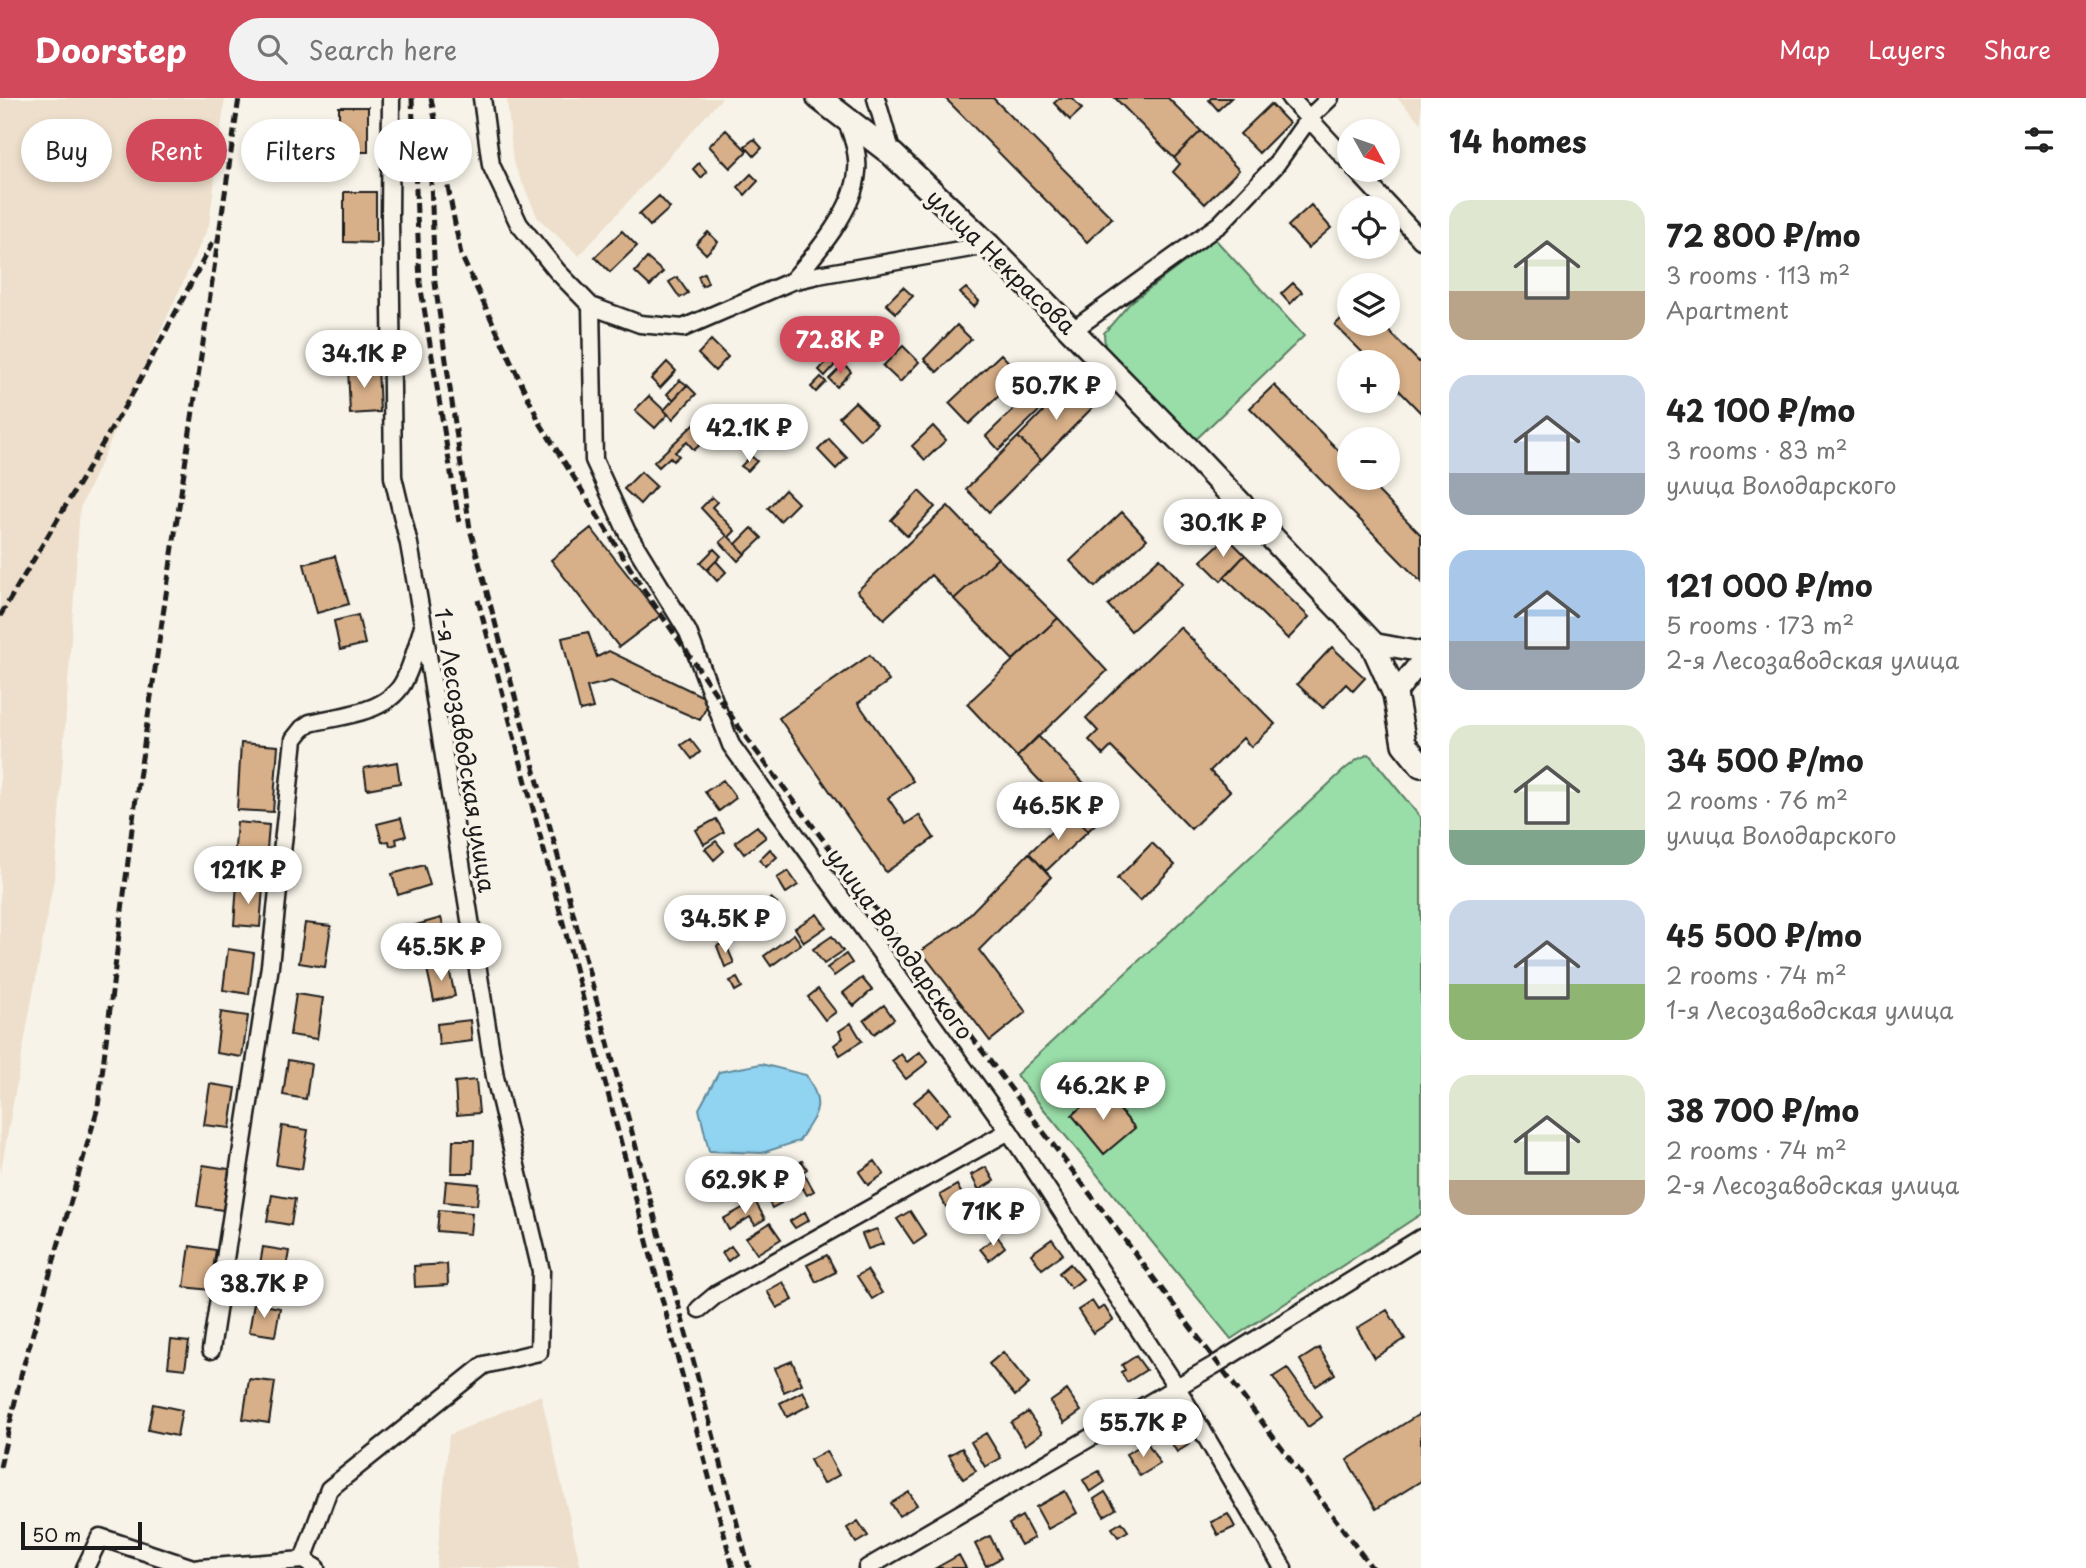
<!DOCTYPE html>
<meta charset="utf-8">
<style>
body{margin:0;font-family:"Playpen Sans",sans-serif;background:#f2f2f2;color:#222;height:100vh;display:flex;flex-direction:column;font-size:26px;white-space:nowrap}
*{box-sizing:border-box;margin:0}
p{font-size:23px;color:#767676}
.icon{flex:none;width:38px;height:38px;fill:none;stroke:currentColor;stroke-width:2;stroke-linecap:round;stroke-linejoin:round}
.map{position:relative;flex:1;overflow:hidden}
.side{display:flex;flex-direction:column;background:#fff;width:665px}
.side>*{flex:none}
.guide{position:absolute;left:21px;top:21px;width:665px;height:63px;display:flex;gap:14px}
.needle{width:46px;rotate:130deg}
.controls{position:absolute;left:1337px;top:21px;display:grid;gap:14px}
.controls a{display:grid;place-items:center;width:63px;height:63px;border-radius:50%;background:#fff;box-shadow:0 4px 10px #0003;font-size:35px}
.scale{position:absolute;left:21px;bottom:18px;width:121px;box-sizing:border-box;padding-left:7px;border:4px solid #1c1c1c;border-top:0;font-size:19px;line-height:24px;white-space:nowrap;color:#1c1c1c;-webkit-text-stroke:5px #f7f3e8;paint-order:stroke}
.price{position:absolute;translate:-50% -60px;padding:0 16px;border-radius:24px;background:#fff;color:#222;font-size:23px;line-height:46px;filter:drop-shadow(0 2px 4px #0008)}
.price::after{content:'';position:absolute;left:50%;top:42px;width:21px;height:16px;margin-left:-10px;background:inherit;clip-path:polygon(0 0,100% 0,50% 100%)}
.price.on{background:#d1495b;color:#fff}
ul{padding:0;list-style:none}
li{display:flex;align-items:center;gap:21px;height:175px;padding:0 28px}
li span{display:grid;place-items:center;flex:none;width:196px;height:140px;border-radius:21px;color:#555}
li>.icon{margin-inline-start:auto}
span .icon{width:84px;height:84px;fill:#fffc;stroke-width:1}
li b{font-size:30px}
h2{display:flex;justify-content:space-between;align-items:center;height:84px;padding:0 28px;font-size:30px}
.tag{padding:0 24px;border-radius:32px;background:#fff;box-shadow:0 4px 10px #0003;font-size:24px;line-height:63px}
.tag.on{background:#d1495b;color:#fff}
header{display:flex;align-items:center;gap:42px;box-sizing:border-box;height:98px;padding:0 35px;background:#d1495b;color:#fff}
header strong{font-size:33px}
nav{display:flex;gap:38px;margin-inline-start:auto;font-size:24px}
.search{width:490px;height:63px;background:#f2f2f2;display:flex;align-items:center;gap:18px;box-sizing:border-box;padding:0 24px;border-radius:38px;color:#767676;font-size:26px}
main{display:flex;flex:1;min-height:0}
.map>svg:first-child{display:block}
.built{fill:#eddfcb}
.green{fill:#99dda8;stroke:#5a7c62;stroke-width:2}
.water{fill:#90d4f2;stroke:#628a9c;stroke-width:2}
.building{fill:#d7af88;stroke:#1c1c1c;stroke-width:2}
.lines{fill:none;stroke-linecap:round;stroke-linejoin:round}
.minor-casing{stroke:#1c1c1c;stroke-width:21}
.tertiary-casing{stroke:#1c1c1c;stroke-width:24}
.secondary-casing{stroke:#1c1c1c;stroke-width:28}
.minor{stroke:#f7f3e8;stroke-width:16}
.tertiary{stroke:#f7f3e8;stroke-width:19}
.secondary{stroke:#f7f3e8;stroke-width:23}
.rail{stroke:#1c1c1c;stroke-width:5;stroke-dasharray:10 5;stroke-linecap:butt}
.labels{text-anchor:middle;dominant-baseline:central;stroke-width:7;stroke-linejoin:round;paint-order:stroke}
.street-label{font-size:23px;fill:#1c1c1c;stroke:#f7f3e8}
</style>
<header>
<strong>Doorstep</strong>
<div class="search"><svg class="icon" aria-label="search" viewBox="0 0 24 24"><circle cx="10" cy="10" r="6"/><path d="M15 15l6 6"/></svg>Search here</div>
<nav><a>Map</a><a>Layers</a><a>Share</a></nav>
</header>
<main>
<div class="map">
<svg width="1421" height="1470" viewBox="0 0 1421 1470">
<rect width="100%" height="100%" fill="#f7f3e8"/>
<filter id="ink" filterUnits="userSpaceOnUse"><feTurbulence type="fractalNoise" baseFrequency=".0143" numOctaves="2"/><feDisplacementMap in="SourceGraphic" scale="14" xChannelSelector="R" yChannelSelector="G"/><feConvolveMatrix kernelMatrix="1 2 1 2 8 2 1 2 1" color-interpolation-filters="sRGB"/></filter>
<g filter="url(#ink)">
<path class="built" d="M0,0H225L209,127L80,410L55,775L0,1077Z
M507,0H722L579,158L538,120L513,64Z
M1397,0H1421V25Z
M541,1297L581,1470H436L449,1337Z"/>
<path class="green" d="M1215,141L1304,238L1189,348L1105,251L1104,235L1130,205Z
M1369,656L1421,720V1116L1231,1241L1016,977L1345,671L1358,661Z"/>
<path class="water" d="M761,966L806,977C826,1009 817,1014 799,1043L762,1055L709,1053L699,1011L719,974Z"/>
<path class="building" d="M945,0H993L1112,120L1087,144Z
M1060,0H1072L1082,11L1070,22L1054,5Z
M1115,0H1168L1201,33L1174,60Z
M1211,0H1231L1218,12L1209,2Z
M1271,6L1289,25L1259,55L1240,36Z
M339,9H368V54H339Z
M726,32L747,53L730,70L709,48Z
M1201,33L1239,72L1205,106L1173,74L1180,66L1174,60Z
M754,41L762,50L754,58L745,48Z
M699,65L707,74L701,80L693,71Z
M751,76L758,83L745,97L738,89Z
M344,94H376V145L344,144Z
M659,98L670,110L650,128L639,116Z
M1311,107L1331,130L1308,150L1288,128Z
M622,133L637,148L610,174L595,159Z
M708,134L718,144L706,156L696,146Z
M647,160L663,174L650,188L635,174Z
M704,175L708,185L702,188L698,178Z
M677,179L688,195L680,200L669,184Z
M1293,185L1302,194L1290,206L1281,196Z
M903,189L913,198L896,215L886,206Z
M966,190L979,203L974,209L960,195Z
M1349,213V226H1382L1421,266V315L1388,281V264H1372L1335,227Z
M957,227L971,241L937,274L924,261Z
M799,232L814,244L803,259L788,246Z
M711,242L728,259L715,273L698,256Z
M903,248L919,264L900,284L883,268Z
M1001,256L1021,277L969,326L949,305Z
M829,261L835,267L825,278L819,272Z
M667,264L676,273L660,290L651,281Z
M844,266L851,274L837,289L829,281Z
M378,268L380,314L350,316L348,269Z
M821,279L826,284L816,294L811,289Z
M680,282L687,287L673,302L667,296Z
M1070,286L1093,309L1041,362L1018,339Z
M687,287L696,296L673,321L664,312Z
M1274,287L1349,363V380H1365L1421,437V484L1250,310Z
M649,298L668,316L655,330L635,312Z
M1027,298L1040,312L999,352L986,338Z
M855,304L877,326L860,342L839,319Z
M710,311L717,318L702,333L704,335L699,341L702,345L694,352L687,344L675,354L679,358L673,363L670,359L659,369L654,364Z
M735,322L748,334L734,350L720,337Z
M786,323L795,333L788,340L779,330Z
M933,328L946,342L925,362L912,348Z
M1018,339L1041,362L989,414L966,391Z
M829,341L847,360L836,371L818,352Z
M751,358L757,363L748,373L741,368Z
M641,374L656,388L640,406L624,391Z
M785,392L798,405L780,423L768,410Z
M919,393L935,409L907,438L891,422Z
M712,399L717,404L712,409L735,433L729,439L745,456L738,463L720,444L727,438L701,410Z
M948,408L998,460L954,501L931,477L884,521L857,493Z
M1122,414L1147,441L1095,489L1070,463Z
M591,430L660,518L619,549L551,462Z
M752,430L762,440L745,456L736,446Z
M1227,439L1245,457L1221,483L1201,463Z
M714,451L721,458L707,472L700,465Z
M1245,457L1309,519L1288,541L1224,479Z
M335,458L349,506L317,515L304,466Z
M998,460L1058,520L1013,562L954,501Z
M1160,460L1183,486L1131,533L1108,507Z
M716,463L726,474L717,483L707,472Z
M358,517L365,546L340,552L334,523Z
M1058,520L1107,573L1017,659L967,606Z
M1180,529L1275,626L1251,649L1243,640L1210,673L1230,693L1191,731L1111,649L1103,657L1089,642L1098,633L1086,620Z
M588,534L597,559L609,553L710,602L700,622L611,583L587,589L593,610L580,613L562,540Z
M1332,549L1365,580L1353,593L1346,586L1323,610L1297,586Z
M870,557L889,583L858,605L913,683L888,700L906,726L919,717L934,740L886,774L779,620Z
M1038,638L1110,712L1088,733L1017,659Z
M690,641L700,654L692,661L681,647Z
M241,645L278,648L273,714L237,712Z
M397,664L400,685L367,691L364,670Z
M723,682L736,700L719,713L705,694Z
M1071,715L1088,733L1046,773L1029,755Z
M401,720L406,738L396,741L397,746L390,748L389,743L382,744L377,726Z
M716,721L724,734L704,746L696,732Z
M237,724L269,727L265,777L233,774Z
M757,728L766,739L744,756L735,744Z
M716,743L724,753L714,762L705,751Z
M1152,745L1175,767L1140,803L1117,781Z
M770,751L777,759L766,769L759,762Z
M1029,755L1051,779L979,852L1026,914L990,943L921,853L959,827Z
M424,767L430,787L398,797L392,776Z
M788,773L798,787L786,795L777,780Z
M237,786L263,789L260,829L234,827Z
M718,800L727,808L721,814L712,806Z
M771,800L777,805L755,829L749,824Z
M817,816L826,829L804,844L795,830Z
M441,820L447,840L415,850L409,829Z
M745,822L748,831L722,839L719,830Z
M305,825L331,828L325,869L299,865Z
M794,836L801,846L771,868L764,858Z
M832,838L843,853L824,866L813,851Z
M725,844L734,865L725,869L717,848Z
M228,851L254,855L249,896L223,892Z
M846,856L852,865L834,878L827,870Z
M448,866L455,898L434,903L427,871Z
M737,880L742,889L735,893L730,883Z
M862,880L872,892L854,908L843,895Z
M818,891L836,914L825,922L808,899Z
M296,896L323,900L317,941L290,937Z
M884,907L894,921L874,936L864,922Z
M221,914L248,918L242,959L216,955Z
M470,922L472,943L439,947L437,926Z
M851,925L862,943L840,957L834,947L843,940L839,933Z
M920,954L928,964L906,981L892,963L901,956L907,964Z
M288,962L311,966L306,1001L283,997Z
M476,982L479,1015L457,1017L455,984Z
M210,986L236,990L230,1030L204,1027Z
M930,991L950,1015L934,1029L914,1004Z
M1102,991L1135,1030L1104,1056L1072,1017Z
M282,1028L308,1032L302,1071L276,1067Z
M453,1042H474L473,1075H452Z
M802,1063L807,1071L803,1074L814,1093L807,1097L791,1071Z
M875,1063L884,1076L868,1087L859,1074Z
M203,1067L229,1071L223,1112L197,1108Z
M986,1069L994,1083L979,1092L971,1077Z
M446,1083L479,1086L477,1107L444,1104Z
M957,1087L964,1100L946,1109L940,1097Z
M774,1092L781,1105L772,1110L765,1097Z
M272,1097L295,1101L291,1127L267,1123Z
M755,1103L765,1121L755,1127L750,1119L729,1132L723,1121Z
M439,1112L472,1115L470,1136L437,1133Z
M910,1113L926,1138L914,1146L897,1121Z
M805,1114L809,1122L795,1130L790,1123Z
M770,1125L781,1141L757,1156L746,1140Z
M877,1131L883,1146L868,1151L862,1136Z
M997,1138L1005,1149L989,1162L980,1151Z
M1052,1141L1063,1156L1042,1171L1031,1156Z
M190,1148L216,1152L210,1192L184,1189Z
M731,1148L737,1156L728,1163L722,1155Z
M263,1149L289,1153L284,1182L258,1178Z
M827,1157L836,1174L816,1184L807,1167Z
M447,1166L448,1187L415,1189L414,1168Z
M1070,1166L1083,1181L1071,1190L1059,1175Z
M867,1172L882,1195L872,1201L857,1178Z
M783,1184L793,1202L777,1210L767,1193Z
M1092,1203L1098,1212L1104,1208L1113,1222L1093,1235L1078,1212Z
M254,1205L280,1210L275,1238L249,1234Z
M1387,1212L1405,1241L1374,1260L1357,1230Z
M171,1242L189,1244L185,1271L168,1269Z
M1319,1250L1335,1276L1316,1288L1300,1262Z
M1003,1254L1029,1286L1015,1298L989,1266Z
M1136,1258L1146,1272L1127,1284L1121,1274L1125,1272L1122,1267Z
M792,1263L802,1286L784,1294L775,1270Z
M1287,1270L1322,1319L1308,1329L1273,1279Z
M249,1281L275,1284L269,1325L243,1321Z
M1067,1292L1081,1313L1064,1325L1050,1304Z
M803,1293L810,1307L787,1319L780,1305Z
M153,1306L182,1312L177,1338L148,1332Z
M1028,1314L1042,1335L1025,1347L1011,1325Z
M1421,1315V1383L1376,1411L1347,1362Z
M1179,1327L1190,1346L1177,1354L1165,1335Z
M986,1335L1001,1360L985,1369L971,1344Z
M1147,1344L1160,1366L1140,1378L1126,1356Z
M962,1350L976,1373L963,1381L949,1357Z
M826,1353L839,1377L823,1386L810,1362Z
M1099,1373L1105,1384L1090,1394L1083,1382Z
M1065,1393L1077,1415L1048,1431L1036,1409Z
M909,1394L917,1407L899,1418L891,1405Z
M1105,1394L1116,1411L1104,1418L1094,1401Z
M1228,1416L1235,1429L1218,1437L1211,1424Z
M1022,1418L1034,1440L1021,1447L1009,1426Z
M858,1423L868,1438L856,1445L847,1430Z
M1122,1424L1128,1433L1118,1439L1112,1430Z
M990,1438L1001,1460L986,1468L975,1446Z
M959,1457L966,1470H936Z"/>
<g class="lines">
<defs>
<path id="minor" d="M482,0L491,67L519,126L557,173L591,208L640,226L683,230L792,183L818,177L988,147
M876,0L892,56
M1290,0L1349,64
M1356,72L1421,142
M792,183C816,156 855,111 857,73C859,55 852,38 846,21
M591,208L594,362L627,434L688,534L731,647L1009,1033L1176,1288L1283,1470
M1073,232L1220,126L1275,68L1309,20L1330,0
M699,1211L717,1196L1009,1033
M211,1252L270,868L294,641L302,631L310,625C342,617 390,615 405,581C413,565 417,546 423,529
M85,1470L100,1439L193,1470
M200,1470L303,1462
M316,1470L303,1462L329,1391L484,1267L539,1254L541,1173L495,979L423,526L409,446L393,379L390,119L391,0
M867,1470L1218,1265L1421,1140"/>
<path id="tertiary" d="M1372,545L1421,554
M1395,596L1421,563"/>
<path id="secondary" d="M819,0L892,56L988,147L1195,358L1372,545L1395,596L1404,646L1421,667"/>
</defs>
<use href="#minor" class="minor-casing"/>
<use href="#tertiary" class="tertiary-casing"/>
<use href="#secondary" class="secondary-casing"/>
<use href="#minor" class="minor"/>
<use href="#tertiary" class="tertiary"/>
<use href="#secondary" class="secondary"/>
<path class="rail" d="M412,0L420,185L459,424
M431,0L461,157L540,325L640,486L745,638L1372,1470
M429,32L435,185L470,431L749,1470
M478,502L733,1470
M0,518L134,293L215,140
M0,1369L22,1273L98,1009L134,714L239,0"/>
</g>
</g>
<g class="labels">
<g class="street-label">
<text transform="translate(1002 163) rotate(44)">улица Некрасова</text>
<text transform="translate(466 652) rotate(81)">1-я Лесозаводская улица</text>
<text transform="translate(901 845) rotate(54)">улица Володарского</text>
</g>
</g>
</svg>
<div class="controls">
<a><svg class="needle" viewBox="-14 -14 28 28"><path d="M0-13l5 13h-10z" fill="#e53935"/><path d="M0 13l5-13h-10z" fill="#767676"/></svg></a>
<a><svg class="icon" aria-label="locate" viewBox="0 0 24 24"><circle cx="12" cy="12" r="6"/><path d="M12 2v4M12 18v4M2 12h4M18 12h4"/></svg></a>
<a><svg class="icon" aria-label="layers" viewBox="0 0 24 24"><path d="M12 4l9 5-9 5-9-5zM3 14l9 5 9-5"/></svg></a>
<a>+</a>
<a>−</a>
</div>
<div class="scale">50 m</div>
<b class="price on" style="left:840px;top:278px">72.8K ₽</b>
<b class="price" style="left:364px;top:292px">34.1K ₽</b>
<b class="price" style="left:1056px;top:324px">50.7K ₽</b>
<b class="price" style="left:749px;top:366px">42.1K ₽</b>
<b class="price" style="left:1223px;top:461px">30.1K ₽</b>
<b class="price" style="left:1058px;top:744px">46.5K ₽</b>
<b class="price" style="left:248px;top:808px">121K ₽</b>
<b class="price" style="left:725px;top:857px">34.5K ₽</b>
<b class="price" style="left:441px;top:885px">45.5K ₽</b>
<b class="price" style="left:1103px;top:1024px">46.2K ₽</b>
<b class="price" style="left:745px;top:1118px">62.9K ₽</b>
<b class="price" style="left:993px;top:1150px">71K ₽</b>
<b class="price" style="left:264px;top:1222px">38.7K ₽</b>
<b class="price" style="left:1143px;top:1361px">55.7K ₽</b>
<div class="guide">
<a class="tag">Buy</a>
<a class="tag on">Rent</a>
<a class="tag">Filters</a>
<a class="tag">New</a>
</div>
</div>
<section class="side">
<h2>14 homes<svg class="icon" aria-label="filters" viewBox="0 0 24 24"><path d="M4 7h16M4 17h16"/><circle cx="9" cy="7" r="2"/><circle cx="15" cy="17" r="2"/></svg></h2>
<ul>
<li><span style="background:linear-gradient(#dfe7d0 65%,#b9a48a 0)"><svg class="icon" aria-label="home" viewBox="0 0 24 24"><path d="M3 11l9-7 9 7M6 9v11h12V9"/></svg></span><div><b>72 800 ₽/mo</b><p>3 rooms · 113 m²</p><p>Apartment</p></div></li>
<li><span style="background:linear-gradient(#c9d6e8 70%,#9aa5b1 0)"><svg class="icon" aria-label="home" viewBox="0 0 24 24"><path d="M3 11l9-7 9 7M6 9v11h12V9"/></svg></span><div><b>42 100 ₽/mo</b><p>3 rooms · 83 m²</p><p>улица Володарского</p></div></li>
<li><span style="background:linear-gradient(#a9c7e8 65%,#9aa5b1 0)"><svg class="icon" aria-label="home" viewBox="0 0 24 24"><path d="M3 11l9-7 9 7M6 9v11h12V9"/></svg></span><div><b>121 000 ₽/mo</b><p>5 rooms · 173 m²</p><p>2-я Лесозаводская улица</p></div></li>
<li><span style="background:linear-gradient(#dfe7d0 75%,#7fa58c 0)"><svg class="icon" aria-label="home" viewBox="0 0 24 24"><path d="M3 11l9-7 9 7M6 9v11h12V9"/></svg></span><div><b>34 500 ₽/mo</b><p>2 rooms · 76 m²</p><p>улица Володарского</p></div></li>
<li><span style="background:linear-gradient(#c9d6e8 60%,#8fb573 0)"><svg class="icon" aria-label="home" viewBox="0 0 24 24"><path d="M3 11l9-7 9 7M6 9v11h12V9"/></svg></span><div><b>45 500 ₽/mo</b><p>2 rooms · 74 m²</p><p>1-я Лесозаводская улица</p></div></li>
<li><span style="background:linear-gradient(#dfe7d0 75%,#b9a48a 0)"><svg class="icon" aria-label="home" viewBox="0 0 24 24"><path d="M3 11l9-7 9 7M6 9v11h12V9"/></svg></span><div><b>38 700 ₽/mo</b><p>2 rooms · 74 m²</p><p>2-я Лесозаводская улица</p></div></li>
</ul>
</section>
</main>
